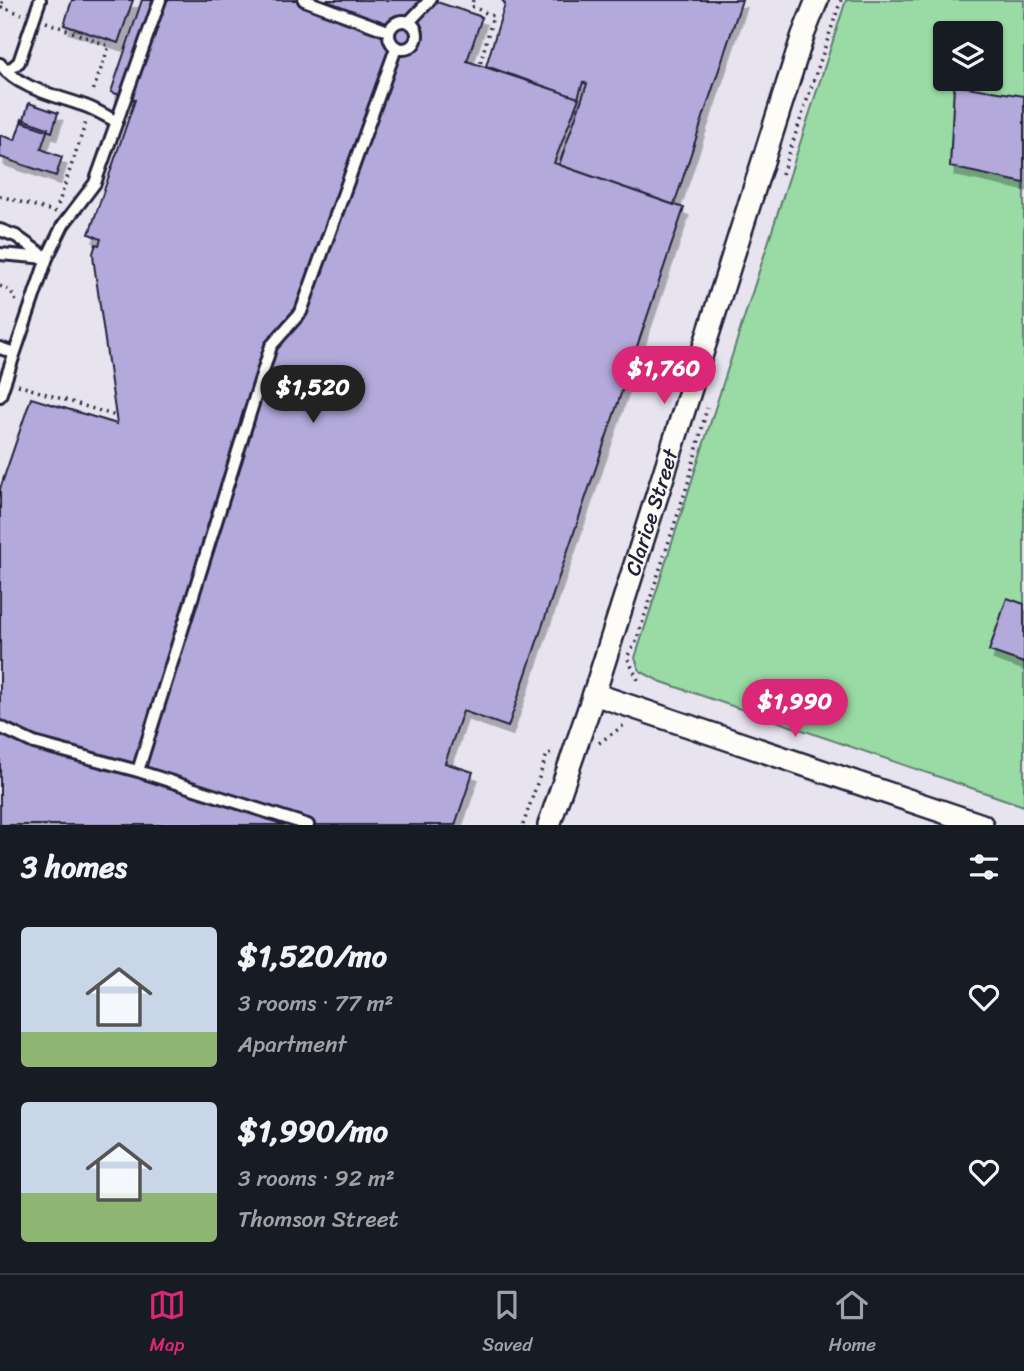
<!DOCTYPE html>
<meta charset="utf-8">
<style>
body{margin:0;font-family:Sriracha,sans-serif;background:#20242c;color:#f1f3f6;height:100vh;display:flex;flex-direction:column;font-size:26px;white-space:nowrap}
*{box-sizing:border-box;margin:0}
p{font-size:23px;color:#9ea1a6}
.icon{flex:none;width:38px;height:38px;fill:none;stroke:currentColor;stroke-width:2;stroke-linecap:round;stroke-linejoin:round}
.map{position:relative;height:825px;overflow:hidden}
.drawer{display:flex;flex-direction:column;background:#171b24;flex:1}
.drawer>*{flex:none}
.fabs{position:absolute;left:933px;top:21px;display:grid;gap:14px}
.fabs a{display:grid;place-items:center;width:70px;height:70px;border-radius:7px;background:#171b24;box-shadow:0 2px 5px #0004;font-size:35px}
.price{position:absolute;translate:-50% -60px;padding:0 16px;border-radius:24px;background:#db2777;color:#fff;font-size:23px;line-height:46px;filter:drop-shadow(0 2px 4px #0008)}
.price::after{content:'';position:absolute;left:50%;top:42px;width:21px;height:16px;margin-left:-10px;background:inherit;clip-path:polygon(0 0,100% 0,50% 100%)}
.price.selected{background:#222;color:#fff}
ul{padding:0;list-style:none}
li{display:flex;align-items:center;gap:21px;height:175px;padding:0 21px}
li span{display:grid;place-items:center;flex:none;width:196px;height:140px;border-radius:7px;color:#555}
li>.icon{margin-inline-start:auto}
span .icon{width:84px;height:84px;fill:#fffc;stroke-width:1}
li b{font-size:30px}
h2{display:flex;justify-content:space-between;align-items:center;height:84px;padding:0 21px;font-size:30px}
.dock{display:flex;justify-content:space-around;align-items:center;height:98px;border-top:2px solid #363941;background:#171b24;font-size:19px;color:#9ea1a6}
.dock a{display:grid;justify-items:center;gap:4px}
.dock .selected{color:#db2777}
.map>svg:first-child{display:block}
.green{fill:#99daa5;stroke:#5e7e70;stroke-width:2;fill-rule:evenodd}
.building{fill:#b3aadb;stroke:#22223b;stroke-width:2;filter:url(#shadow)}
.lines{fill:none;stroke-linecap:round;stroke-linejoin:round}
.lane-casing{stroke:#22223b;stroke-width:16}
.street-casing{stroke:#22223b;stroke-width:26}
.path{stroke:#22223b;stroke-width:3.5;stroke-dasharray:2 5;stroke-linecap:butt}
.lane{stroke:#fdfcf7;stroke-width:10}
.street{stroke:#fdfcf7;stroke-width:21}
.labels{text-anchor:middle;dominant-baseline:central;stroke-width:7;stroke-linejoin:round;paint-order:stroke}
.street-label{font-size:21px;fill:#22223b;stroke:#fdfcf7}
</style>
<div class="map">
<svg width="1024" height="825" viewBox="0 0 1024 825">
<defs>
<filter id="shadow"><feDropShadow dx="4.5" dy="8" stdDeviation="0" flood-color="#0004"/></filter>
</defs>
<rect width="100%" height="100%" fill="#e7e3ef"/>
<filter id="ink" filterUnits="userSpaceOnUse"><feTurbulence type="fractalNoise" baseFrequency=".0143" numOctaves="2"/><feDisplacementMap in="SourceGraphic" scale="14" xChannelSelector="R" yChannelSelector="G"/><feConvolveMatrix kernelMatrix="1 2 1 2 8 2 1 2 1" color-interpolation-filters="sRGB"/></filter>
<g filter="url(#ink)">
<path class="green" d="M846,0H1024V806L659,681L640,671L635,658ZM945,33H990V79H945Z"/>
<path class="building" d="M72,0H133L118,43L64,25Z
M142,0H431L482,17L467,61L579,98L554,163L684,208L508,727L463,711L445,763L473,772L455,825H0V489L31,398L117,424L94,264L93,253L96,244L99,245L101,239L89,234L135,100L111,92Z
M502,0H742L674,205L559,165L587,84L583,82L578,98L486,66L505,4Z
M954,85L1024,96V183L950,167Z
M29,103L58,113L52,132L23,122Z
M22,119L48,128L41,149L62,157L56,176L0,157V135L15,140Z
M1007,598L1024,604V663L989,651Z"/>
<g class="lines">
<defs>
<path id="lane" d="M304,0L388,31
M389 35a14 14 0 1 1 28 0a14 14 0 1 1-28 0Z
M409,22L430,0
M0,64C20,90 59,96 88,107C98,111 108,117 117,122
M7,72L19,62L40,0
M0,230L16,236L47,258
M0,254L47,258
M0,348L14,353
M0,396L47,258L63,225L95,183L160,0
M0,727L34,743L138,771L308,825
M138,771L271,346L301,312L396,48"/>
<g id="street">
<path d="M594,694L982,825"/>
<path id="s1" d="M549,825L594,694L803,35L817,0"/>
</g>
</defs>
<use href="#lane" class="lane-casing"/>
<use href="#street" class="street-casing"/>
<path class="path" d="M473,0L471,6L493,16L480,65
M1,7L22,14
M0,10L3,0
M46,22L109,46L92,94
M782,174L841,0
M0,196L56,212
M58,205L86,122
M0,286L11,291L17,303
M18,385L116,416
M638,680L627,657L636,642L689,480L707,408
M599,743L624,725
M523,825L547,754L553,753"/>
<use href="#lane" class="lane"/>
<use href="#street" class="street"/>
</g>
</g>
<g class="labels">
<g class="street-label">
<text stroke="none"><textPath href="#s1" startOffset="329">Clarice Street</textPath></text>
</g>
</g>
</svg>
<div class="fabs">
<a><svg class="icon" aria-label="layers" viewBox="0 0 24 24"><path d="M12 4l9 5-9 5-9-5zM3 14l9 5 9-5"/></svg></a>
</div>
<b class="price" style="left:664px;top:406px">$1,760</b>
<b class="price selected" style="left:313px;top:425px">$1,520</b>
<b class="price" style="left:795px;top:739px">$1,990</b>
</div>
<section class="drawer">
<h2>3 homes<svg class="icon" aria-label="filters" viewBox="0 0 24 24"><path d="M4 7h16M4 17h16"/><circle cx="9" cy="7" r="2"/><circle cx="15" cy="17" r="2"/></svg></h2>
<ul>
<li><span style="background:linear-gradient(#c9d6e8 75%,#8fb573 0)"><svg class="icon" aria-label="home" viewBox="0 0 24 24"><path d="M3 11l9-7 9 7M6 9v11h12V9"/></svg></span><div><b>$1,520/mo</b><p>3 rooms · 77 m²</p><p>Apartment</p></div><svg class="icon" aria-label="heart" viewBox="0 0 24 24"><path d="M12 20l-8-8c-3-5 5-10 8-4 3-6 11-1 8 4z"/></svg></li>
<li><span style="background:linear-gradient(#c9d6e8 65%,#8fb573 0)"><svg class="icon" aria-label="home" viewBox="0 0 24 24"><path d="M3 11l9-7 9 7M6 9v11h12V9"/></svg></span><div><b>$1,990/mo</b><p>3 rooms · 92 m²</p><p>Thomson Street</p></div><svg class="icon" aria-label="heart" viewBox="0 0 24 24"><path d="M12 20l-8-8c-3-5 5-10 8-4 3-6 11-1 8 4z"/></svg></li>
</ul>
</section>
<nav class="dock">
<a class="selected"><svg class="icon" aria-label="map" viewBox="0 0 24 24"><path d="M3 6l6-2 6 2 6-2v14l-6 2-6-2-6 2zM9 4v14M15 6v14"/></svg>Map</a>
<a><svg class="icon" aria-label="saved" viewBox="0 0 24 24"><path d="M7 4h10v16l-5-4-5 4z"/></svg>Saved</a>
<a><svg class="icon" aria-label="home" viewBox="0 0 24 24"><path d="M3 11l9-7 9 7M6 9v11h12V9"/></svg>Home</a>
</nav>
